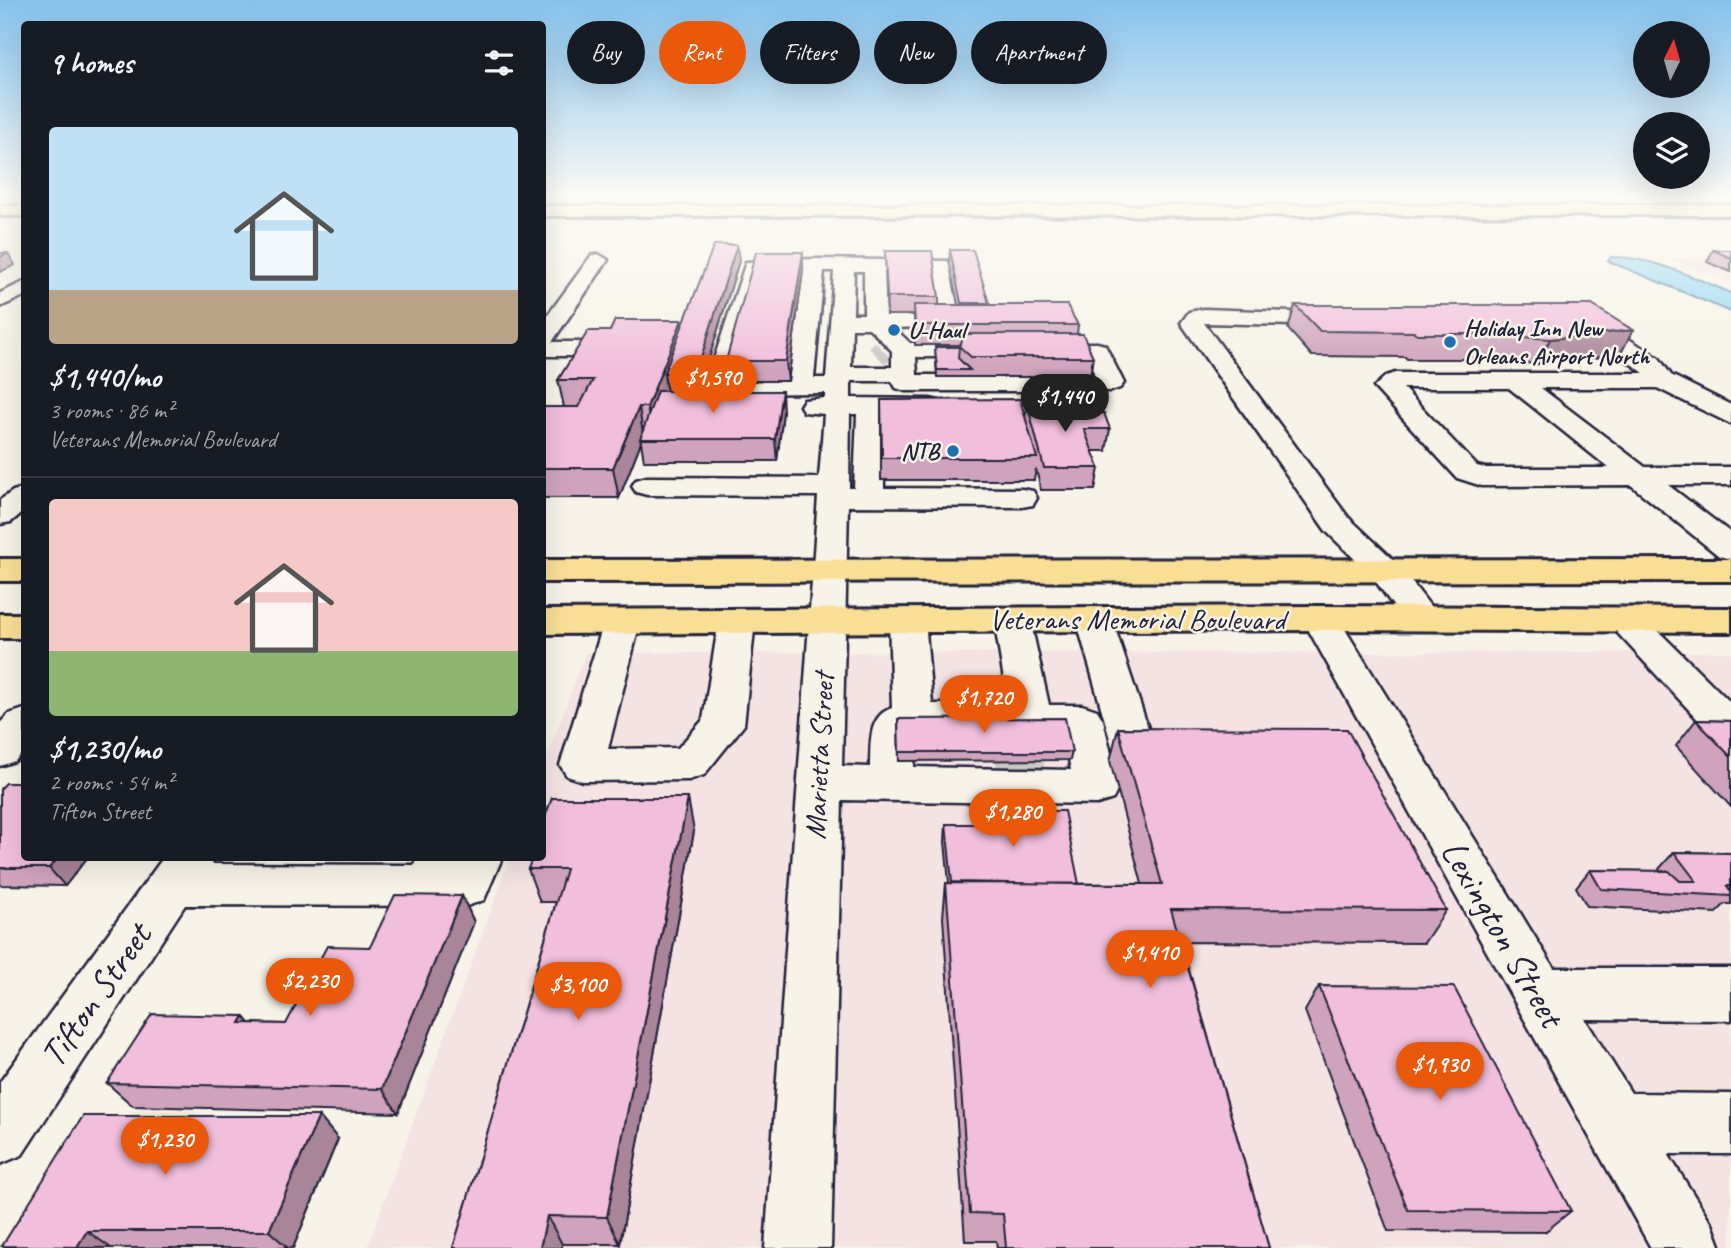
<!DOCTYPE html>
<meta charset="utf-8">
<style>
body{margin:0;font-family:Caveat,sans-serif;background:#242831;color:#f1f3f6;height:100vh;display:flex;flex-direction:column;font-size:26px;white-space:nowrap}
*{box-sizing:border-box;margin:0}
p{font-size:23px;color:#9ea1a6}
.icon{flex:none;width:38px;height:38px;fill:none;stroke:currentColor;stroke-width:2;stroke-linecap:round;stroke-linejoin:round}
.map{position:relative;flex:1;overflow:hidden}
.side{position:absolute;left:21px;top:21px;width:525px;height:840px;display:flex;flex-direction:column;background:#171b24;border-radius:7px;box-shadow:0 7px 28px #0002}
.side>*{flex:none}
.banner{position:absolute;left:567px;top:21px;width:665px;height:63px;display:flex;gap:14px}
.needle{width:46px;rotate:5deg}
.fabs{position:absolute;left:1633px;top:21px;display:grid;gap:14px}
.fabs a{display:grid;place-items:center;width:77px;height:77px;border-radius:50%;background:#171b24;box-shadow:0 7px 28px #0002;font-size:35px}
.price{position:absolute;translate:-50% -60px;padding:0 16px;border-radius:24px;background:#ea580c;color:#fff;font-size:23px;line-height:46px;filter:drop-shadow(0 2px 4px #0008)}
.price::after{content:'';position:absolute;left:50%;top:42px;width:21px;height:16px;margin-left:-10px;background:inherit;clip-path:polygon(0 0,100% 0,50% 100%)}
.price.current{background:#222;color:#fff}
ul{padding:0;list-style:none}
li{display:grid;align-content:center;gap:14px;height:371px;padding:0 28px}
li+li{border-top:2px solid #363941}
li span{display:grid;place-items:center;height:217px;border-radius:7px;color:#555}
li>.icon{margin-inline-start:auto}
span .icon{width:126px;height:126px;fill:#fffc;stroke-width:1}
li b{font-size:30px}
h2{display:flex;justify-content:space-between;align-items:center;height:84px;padding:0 28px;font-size:30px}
.pill{padding:0 24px;border-radius:32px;background:#171b24;box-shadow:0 7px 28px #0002;font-size:24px;line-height:63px}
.pill.current{background:#ea580c;color:#fff}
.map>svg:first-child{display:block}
.built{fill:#f5e3e4}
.water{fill:#93d7f5;stroke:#668fab;stroke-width:2}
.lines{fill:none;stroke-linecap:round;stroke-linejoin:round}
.minor-tunnel-far2{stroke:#ccc9c5;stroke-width:23;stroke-dasharray:23 11;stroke-linecap:butt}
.minor-tunnel-far1{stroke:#ccc9c5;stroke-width:37;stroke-dasharray:37 18;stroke-linecap:butt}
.minor-tunnel{stroke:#ccc9c5;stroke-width:47;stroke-dasharray:47 24;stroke-linecap:butt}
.minor-casing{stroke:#22223b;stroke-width:5}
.major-casing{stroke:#22223b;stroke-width:6}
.highway-casing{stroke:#22223b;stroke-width:6}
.minor{fill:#f7f3e8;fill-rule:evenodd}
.major{fill:#f9df96;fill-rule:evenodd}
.highway{fill:#f9df96;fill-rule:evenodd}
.wall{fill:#cfa3bc;stroke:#22223b;stroke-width:2}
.shaded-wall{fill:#a98599;stroke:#22223b;stroke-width:2}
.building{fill:#f1bedb;stroke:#22223b;stroke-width:2}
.poi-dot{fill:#1f6fb2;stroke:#f7f3e8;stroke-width:2.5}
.labels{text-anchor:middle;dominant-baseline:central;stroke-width:5;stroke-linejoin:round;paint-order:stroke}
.far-poi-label{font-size:24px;font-weight:bold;fill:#22223b;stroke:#f7f3e8;text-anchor:start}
.street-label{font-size:30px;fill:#22223b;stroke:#f7f3e8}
.near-street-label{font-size:37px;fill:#22223b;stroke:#f7f3e8}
</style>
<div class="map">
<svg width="1731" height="1248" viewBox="0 0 1731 1248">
<rect width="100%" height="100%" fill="#f7f3e8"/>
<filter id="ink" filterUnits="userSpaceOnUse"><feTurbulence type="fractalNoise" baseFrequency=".0143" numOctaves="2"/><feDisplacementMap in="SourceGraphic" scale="14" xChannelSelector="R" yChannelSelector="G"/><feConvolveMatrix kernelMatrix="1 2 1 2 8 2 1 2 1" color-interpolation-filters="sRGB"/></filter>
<g filter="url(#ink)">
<path class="built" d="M1668,258H1731V283Z
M1731,652V1248H367L510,858H542L543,769L585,653Z"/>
<path class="water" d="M1611,257C1654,257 1692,277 1731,293V312L1608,261Z"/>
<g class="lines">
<path class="minor-tunnel-far2" d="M877,356L883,350"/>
<path class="minor-tunnel-far1" d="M1014,718L1015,725"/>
<path class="minor-tunnel" d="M1015,724L1023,786"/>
<defs>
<path id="minor" d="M598,254L608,260L552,342H588L615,330H631L634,335L631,340L592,356H542V323L591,256Z
M815,259L949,261L963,321L960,326L894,328L910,343H984L992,345L996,350L992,355L984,357H916L917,375H1095L1088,357L1031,355L1027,350L1031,345L1039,343H1097L1105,345L1124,383L1120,388L1111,391H905L896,388L892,381H851V398L930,399L939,401L943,407L939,413L883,414L884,488L1022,489L1033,491L1037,498L1033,505L1022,507L848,506L842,766L870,767C871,746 867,716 892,708L889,619L894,611L907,608L920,611L925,619L932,704H1008L994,619L999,611L1012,608L1025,611L1030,619L1049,705H1082L1097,710L1103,720L1119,787L1113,799L1097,804L842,800L831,1248H765L818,496L647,495L636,492L632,486L636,480L647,477L819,478L824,414L804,412L800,406L804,400L825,398V393L718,394L709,391L705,386L746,262ZM824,271H834L826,378H814ZM854,271H864V314H853ZM884,271H933L940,314H886ZM761,272H804L789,378H733ZM852,328H869L892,351V367H851ZM850,414H857L854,488H849ZM914,733L1064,734L1071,770L914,767Z
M24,282V296L0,307V293Z
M1204,309L1348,314L1351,319L1348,324L1340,326L1204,323L1348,517L1396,562L1434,611L1439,619L1434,627L1421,630L1408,627L1372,576L1326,531L1181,323L1189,312Z
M1580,315L1600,321L1659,358L1671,375L1731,405V424L1657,388H1541L1645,467H1731V485H1668L1731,533V559L1719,556L1631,485L1482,486L1457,478L1374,387L1386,376L1395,373H1644L1584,331L1572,327L1569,322L1572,317ZM1403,388H1509L1609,468H1485L1477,466Z
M24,488V511L11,522L0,524V500L13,491Z
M1320,607L1333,610L1338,618L1554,968H1731V1020L1585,1019L1631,1093L1731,1094V1154H1668L1712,1224L1721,1248H1651L1302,618L1307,610Z
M1094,608L1107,611L1112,619L1149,731L1178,736L1184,747L1178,758C1158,764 1138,763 1118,757L1112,746L1076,619L1081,611Z
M737,609L750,612L755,620L744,725L704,775L689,780L582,781L567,776L560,765L604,622L609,614L622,610L635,614L640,622L608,749L678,748L703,720L719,620L724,612Z
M1626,609L1639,612L1731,703V743L1716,739L1613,628L1608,620L1613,612Z
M24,709V751L15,761L0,766V723L9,714Z
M163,858H214L211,864L414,865L417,858H502L484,900L467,906L185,905L22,1155L0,1164V1082Z"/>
<path id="major" d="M0,559H24V581H0Z
M1731,559V581L542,582V560Z
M1320,606L1731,608V632L1320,630L542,634V610Z
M0,614H24V638H0Z"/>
<path id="highway" d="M1731,205V215L542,216V206Z
M0,206H24V216H0Z"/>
</defs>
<use href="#minor" class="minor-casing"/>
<use href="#major" class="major-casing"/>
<use href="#highway" class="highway-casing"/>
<use href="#minor" class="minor"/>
<use href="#major" class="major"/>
<use href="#highway" class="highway"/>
</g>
<path class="wall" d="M950,250L989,303L988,305L1078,325L1077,334L1093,357L1090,377H937L935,347H959V345H915L914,315H887L885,251L939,297V305H958L949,261Z
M1713,250H1731V272L1707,262Z
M739,261L699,391L783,412L777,461H644L641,442L619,498H542V407H579H564L558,380L610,331L682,320L683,326Z
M803,269L788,381H728L726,361Z
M1295,305H1592L1620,355L1538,364L1469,359L1466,356L1464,359H1407L1405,357L1312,356L1288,329Z
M881,400L1025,418L1027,402L1077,413L1110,429L1106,451H1092L1099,468L1095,490H1041L1036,469L1034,480H881Z
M898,719L1072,752L1070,760L899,761Z
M1696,720L1731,721V807L1676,746Z
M1118,728L1446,910L1424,943L1181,942L1269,1248H997L996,1241H965L943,917L946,883H949L945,842L946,824H985L986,811L1079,884H1142L1110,761Z
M0,789L24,858H87L65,886L0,885Z
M694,831L620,1244H562L453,1248L556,902H540L528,869Z
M1674,852L1731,853V904H1725L1716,913L1587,906L1576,887L1590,870L1660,871L1659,869Z
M462,896L474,922L398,1113L133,1106L107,1083L250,1023L286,1024L370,947Z
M1319,986L1571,1211L1545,1232L1388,1231L1305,1011Z
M338,1139L293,1248H5L2,1246Z"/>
<path class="shaded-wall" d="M737,245L739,261L698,394L696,373Z
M803,252V269L788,381L786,361Z
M8,253L15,265L0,272V257Z
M682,320L685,345L664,373L667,393L652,434L647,407Z
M1633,330L1620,355L1538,364L1550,339Z
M782,391L783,412L777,461L775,439Z
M639,407L643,434L640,439L641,442L619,498L613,468Z
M688,798L694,831L620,1244L607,1217Z
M58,858H87L65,886L49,868Z
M462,896L474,922L398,1113L382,1089Z
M244,1016L264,1040L240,1023Z
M319,1116L338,1139L293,1248H288L269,1231Z
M547,1216L562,1244V1248H540Z
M87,1231L111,1248H79L77,1247Z"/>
<path class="building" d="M714,245H737L696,373H664Z
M950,250H973L989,303H961Z
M1713,250H1731V258Z
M885,251H932L939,297H887Z
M756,252H803L786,361H726Z
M0,253H8L0,257Z
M914,305H1067L1078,325H915Z
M1295,305H1592L1633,330L1550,339L1480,334L1476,331H1471L1475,334H1417L1414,332L1320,331Z
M615,320H682L647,407H639L613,468H542V407H579L593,380H558L588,331H610Z
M966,334H1083L1093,357H971L959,346Z
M935,347H959L958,358L970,370H937Z
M657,391H782L775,439H640Z
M1020,399L1037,458H882L881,400Z
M1027,402H1072L1077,413H1104L1110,429H1084L1099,468H1044Z
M1065,718L1072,752H899L898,719Z
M1696,720L1731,721V757Z
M1118,728L1347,729L1446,910L1171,909L1269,1248H1006L1003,1214L970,1213L946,883L1162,884Z
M6,783H24V858H58L49,868H0V789Z
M552,798H688L607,1217L547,1216L540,1248H453L566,869H528L532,858H542V825Z
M986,811H1064L1079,884L952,882L946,824H988Z
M1674,852L1731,853V886H1727L1731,892V896L1601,889L1590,870L1669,871L1680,881H1696Z
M395,895L462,896L382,1089L107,1083L152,1014L244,1016L240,1023L286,1024L327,946L370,947Z
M1319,986L1454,987L1571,1211L1408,1210Z
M83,1116H319L269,1231H87L77,1247L2,1246Z"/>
</g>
<linearGradient id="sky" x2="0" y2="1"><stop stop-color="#86c2ed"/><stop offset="0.53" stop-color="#fbfaf5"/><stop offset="1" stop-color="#fbfaf5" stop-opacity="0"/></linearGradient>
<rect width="1731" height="371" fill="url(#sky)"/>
<g class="poi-dot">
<circle cx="894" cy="330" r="7"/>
<circle cx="1450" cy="342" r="7"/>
<circle cx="953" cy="451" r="7"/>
</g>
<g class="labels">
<g class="far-poi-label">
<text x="1464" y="328">Holiday Inn New<tspan x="1464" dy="28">Orleans Airport North</tspan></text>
<text x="908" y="330">U-Haul</text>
<text x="939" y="451" text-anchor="end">NTB</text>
</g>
<g class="street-label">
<text x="1137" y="619">Veterans Memorial Boulevard</text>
<text transform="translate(819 756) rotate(-87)">Marietta Street</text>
</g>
<g class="near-street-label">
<text transform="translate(1503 933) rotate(60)">Lexington Street</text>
<text transform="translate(95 995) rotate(-55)">Tifton Street</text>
</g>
</g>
</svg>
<div class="fabs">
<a><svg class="needle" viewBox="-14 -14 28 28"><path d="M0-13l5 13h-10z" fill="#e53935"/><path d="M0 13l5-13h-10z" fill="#9ea1a6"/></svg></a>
<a><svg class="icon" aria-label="layers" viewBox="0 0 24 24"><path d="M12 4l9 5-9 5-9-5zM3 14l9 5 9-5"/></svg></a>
</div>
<b class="price" style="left:713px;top:415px">$1,590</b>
<b class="price current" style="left:1065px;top:434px">$1,440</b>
<b class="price" style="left:984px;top:735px">$1,720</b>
<b class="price" style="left:1013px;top:849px">$1,280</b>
<b class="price" style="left:1150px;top:990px">$1,410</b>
<b class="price" style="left:310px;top:1018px">$2,230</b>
<b class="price" style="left:578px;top:1022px">$3,100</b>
<b class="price" style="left:1440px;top:1102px">$1,930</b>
<b class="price" style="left:165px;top:1177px">$1,230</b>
<div class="banner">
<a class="pill">Buy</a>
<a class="pill current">Rent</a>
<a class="pill">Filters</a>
<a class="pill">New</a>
<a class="pill">Apartment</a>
</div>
<section class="side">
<h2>9 homes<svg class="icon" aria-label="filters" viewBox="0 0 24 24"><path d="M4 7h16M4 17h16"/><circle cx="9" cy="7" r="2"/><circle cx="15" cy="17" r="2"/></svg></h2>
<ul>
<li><span style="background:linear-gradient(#bfe0f5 75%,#b9a48a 0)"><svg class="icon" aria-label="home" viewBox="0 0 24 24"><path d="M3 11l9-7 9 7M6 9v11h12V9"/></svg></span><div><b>$1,440/mo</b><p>3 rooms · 86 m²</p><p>Veterans Memorial Boulevard</p></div></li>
<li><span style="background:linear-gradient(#f6c9c9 70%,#8fb573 0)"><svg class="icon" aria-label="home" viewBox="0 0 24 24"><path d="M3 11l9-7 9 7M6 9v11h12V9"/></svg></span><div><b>$1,230/mo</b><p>2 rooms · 54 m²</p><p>Tifton Street</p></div></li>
</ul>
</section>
</div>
